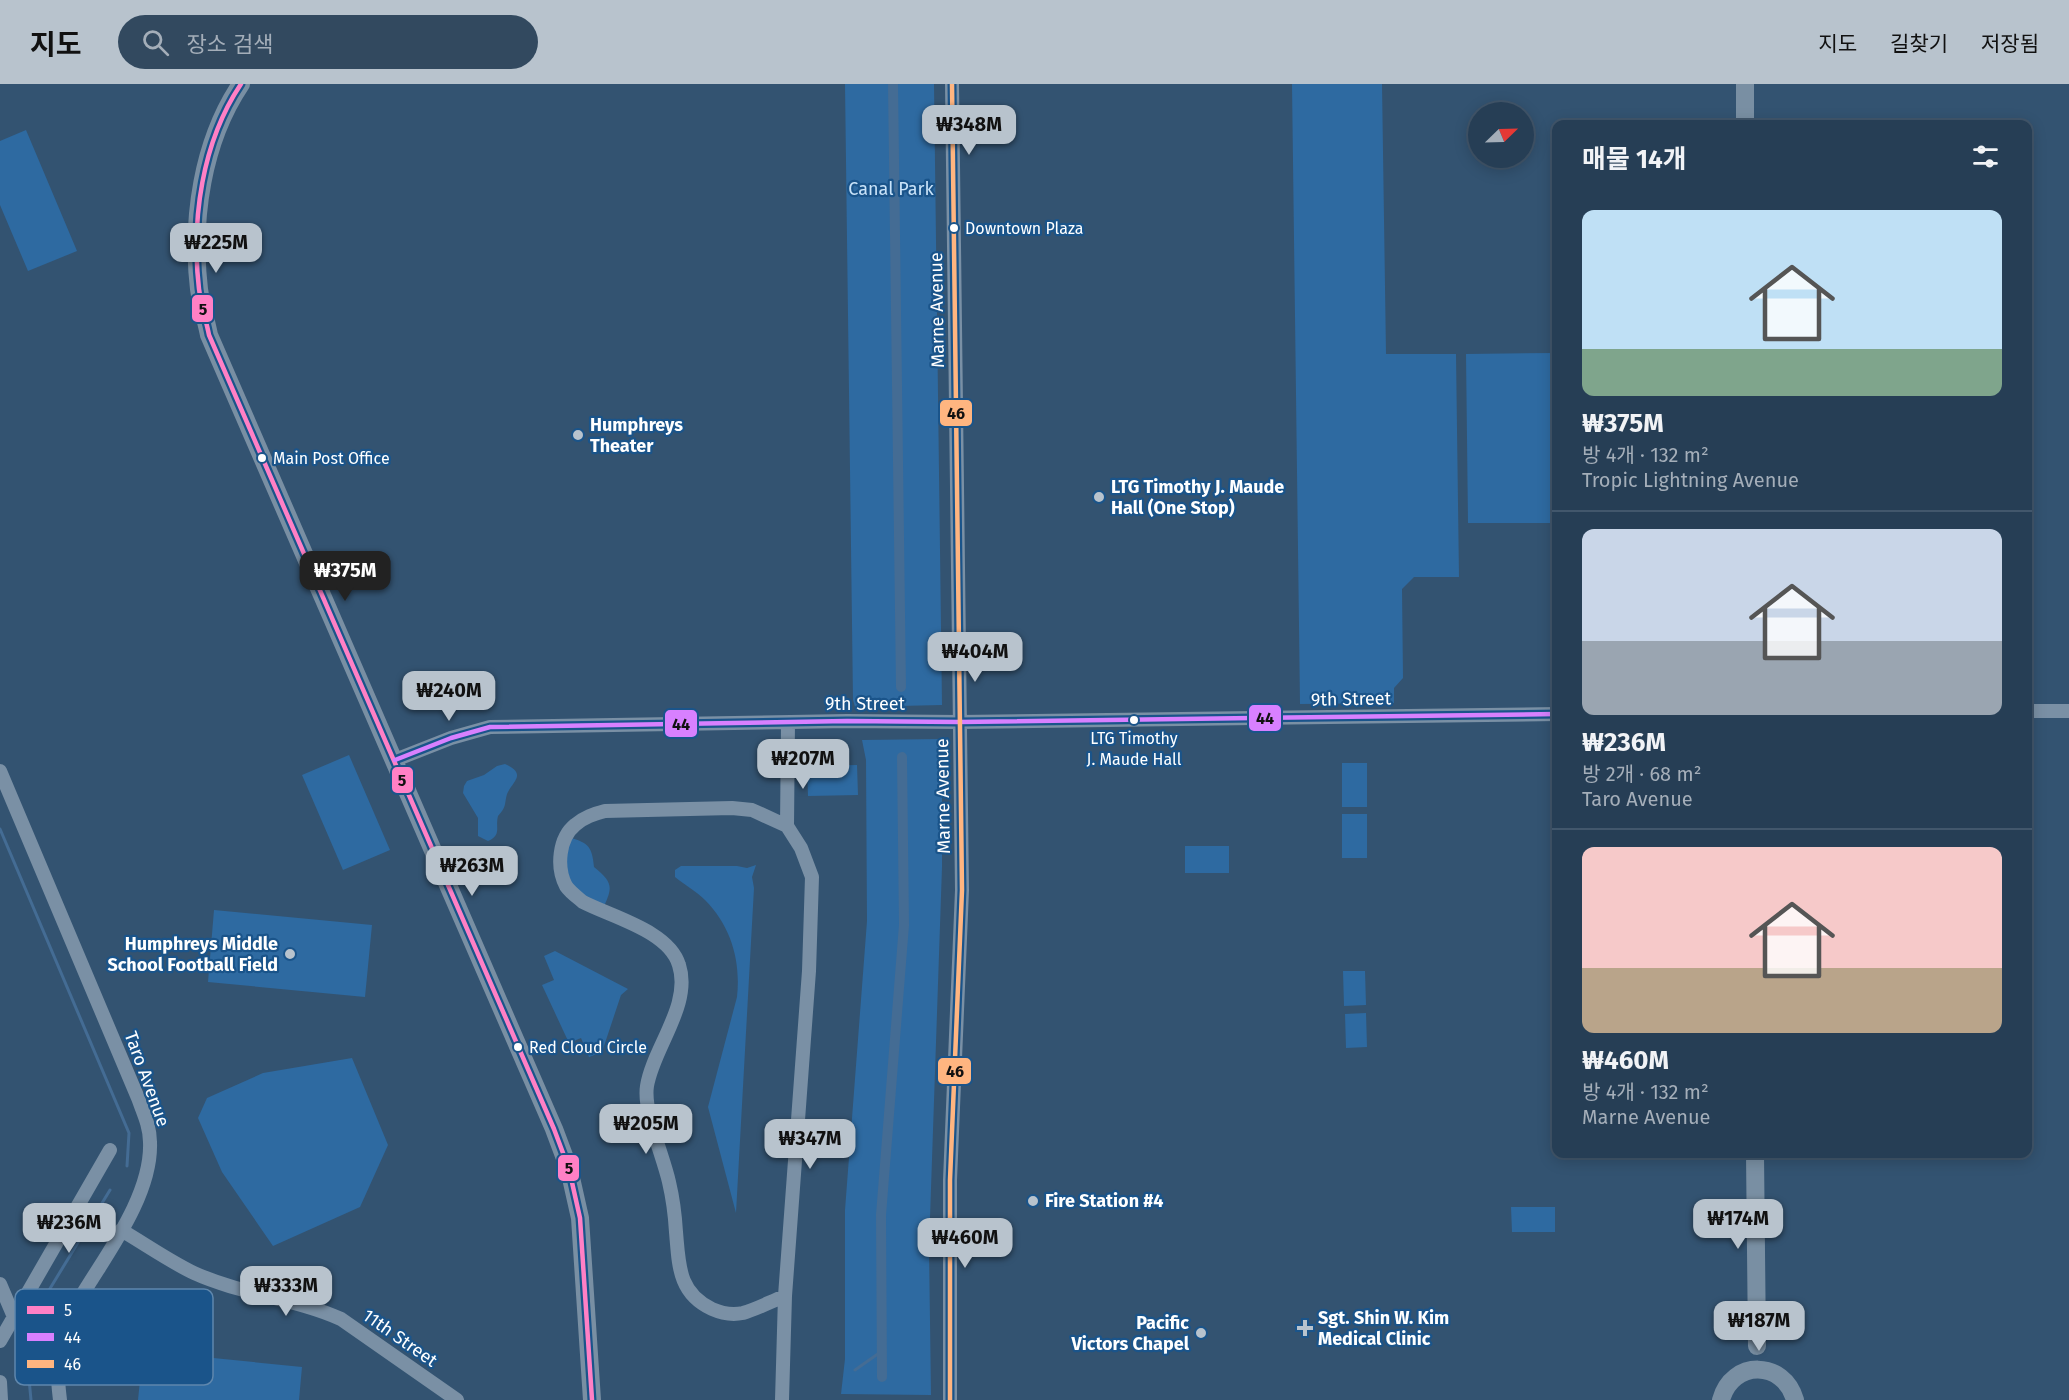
<!DOCTYPE html>
<html lang="ko">
<meta charset="utf-8">
<style>
body{margin:0;font-family:"Fira Sans","Noto Sans KR",sans-serif;background:#32495f;color:#f1f3f6;height:100vh;display:flex;flex-direction:column;font-size:22px;white-space:nowrap}
*{box-sizing:border-box;margin:0}
p{font-size:20px;color:#a4aeb9}
.icon{flex:none;width:33px;height:33px;fill:none;stroke:currentColor;stroke-width:2;stroke-linecap:round;stroke-linejoin:round}
.map{position:relative;flex:1;overflow:hidden}
.side{position:absolute;left:1552px;top:36px;width:480px;height:1038px;display:flex;flex-direction:column;background:#263e55;border-radius:12px;box-shadow:0 3px 15px #0003,0 0 0 2px #42576c}
.side>*{flex:none}
.needle{width:39px;rotate:67deg}
.fabs{position:absolute;left:1468px;top:18px;display:grid;gap:12px}
.fabs a{display:grid;place-items:center;width:66px;height:66px;border-radius:50%;background:#263e55;box-shadow:0 3px 15px #0003,0 0 0 2px #42576c;font-size:30px}
.price{position:absolute;translate:-50% -51px;padding:0 14px;border-radius:12px;background:#b8c3cd;color:#111;font-size:20px;line-height:39px;filter:drop-shadow(0 2px 3px #0008)}
.price::after{content:'';position:absolute;left:50%;top:36px;width:18px;height:14px;margin-left:-9px;background:inherit;clip-path:polygon(0 0,100% 0,50% 100%)}
.price.selected{background:#222;color:#fff}
ul{padding:0;list-style:none}
li{display:grid;align-content:center;gap:12px;height:318px;padding:0 30px}
li+li{border-top:2px solid #42576c}
li span{display:grid;place-items:center;height:186px;border-radius:12px;color:#555}
li>.icon{margin-inline-start:auto}
span .icon{width:108px;height:108px;fill:#fffc;stroke-width:1}
li b{font-size:26px}
h2{display:flex;justify-content:space-between;align-items:center;height:72px;padding:0 30px;font-size:26px}
header{display:flex;align-items:center;gap:36px;box-sizing:border-box;height:84px;padding:0 30px;background:#b8c3cd;color:#111}
header strong{font-size:28px}
nav{display:flex;gap:33px;margin-inline-start:auto;font-size:21px}
.search{width:420px;height:54px;background:#32495f;display:flex;align-items:center;gap:15px;box-sizing:border-box;padding:0 21px;border-radius:33px;color:#a4aeb9;font-size:22px}
.map>svg:first-child{display:block}
.green{fill:#2e6aa1}
.lines{fill:none;stroke-linecap:round;stroke-linejoin:round}
.stream{stroke:#446c94;stroke-width:3}
.canal{stroke:#446c94;stroke-width:10}
.minor{stroke:#7a90a5;stroke-width:14}
.major{stroke:#798fa3;stroke-width:18}
.bus-1-casing{stroke:#1a548a;stroke-width:9}
.bus-2-casing{stroke:#1a548a;stroke-width:9}
.bus-3-casing{stroke:#1a548a;stroke-width:9}
.bus-1{stroke:#ff80c5;stroke-width:4.5}
.bus-2{stroke:#d880ff;stroke-width:4.5}
.bus-3{stroke:#ffb580;stroke-width:4.5}
.bus-dot{fill:#fff;stroke:#1a548a;stroke-width:2}
.poi-dot{fill:#b8c3cd;stroke:#1a548a;stroke-width:2}
.labels{text-anchor:middle;dominant-baseline:central;stroke-width:4.5;stroke-linejoin:round;paint-order:stroke}
.bus-label{font-size:16px;fill:#fff;stroke:#1a548a;text-anchor:start}
.park-label{font-size:18px;fill:#c9e3f9;stroke:#1a548a}
.street-label{font-size:18px;fill:#fff;stroke:#1a548a}
.poi-label{font-size:18px;font-weight:bold;fill:#fff;stroke:#1a548a;text-anchor:start}
.key{fill:#1a548a;stroke:#5f87ad;stroke-width:1.5}
.key-label{font-size:16px;fill:#fff}
.line-badge{stroke:#1a548a;stroke-width:2}
.pale-badge-label{font-size:16px;text-anchor:middle;font-weight:bold;fill:#111}
</style>
<header>
<strong>지도</strong>
<div class="search"><svg class="icon" aria-label="search" viewBox="0 0 24 24"><circle cx="10" cy="10" r="6"/><path d="M15 15l6 6"/></svg>장소 검색</div>
<nav><a>지도</a><a>길찾기</a><a>저장됨</a></nav>
</header>
<div class="map">
<svg width="2069" height="1316" viewBox="0 0 2069 1316">
<rect width="100%" height="100%" fill="#335371"/>
<path class="green" d="M845,0H934L942,621L855,623L853,616Z
M1292,0H1382L1386,270H1456L1459,493H1414L1402,505L1403,594L1394,604V619L1300,620Z
M26,46L77,167L28,187L0,121V57Z
M1557,269V439H1468L1466,270Z
M942,655V783L929,1163L931,1311L841,1310L845,1275V1126L867,837L866,676L862,656Z
M349,671L390,766L343,786L302,691Z
M1342,679H1367V723H1342Z
M505,680C528,690 512,698 507,710C504,721 507,722 498,732C495,744 502,751 488,757L478,752V734L463,709L464,702L467,697L484,691L497,682Z
M857,681L858,711L808,712L807,682Z
M1342,730H1367V774H1342Z
M566,752C587,759 592,760 594,783C615,800 612,804 602,827L566,801Z
M1185,762H1229V789H1185Z
M756,781L752,793L754,804L736,1129L708,1023L737,913C741,877 731,842 705,816C696,807 685,801 675,793V786L681,782H737L747,784Z
M214,826L372,841L365,913L208,898Z
M555,867L628,905L621,911L602,968L589,973L581,954L569,959L542,901L554,896L544,872Z
M1343,887H1365L1366,921L1344,922Z
M1366,929L1367,963L1346,964L1345,930Z
M352,974L388,1061L360,1123L273,1162L222,1088L198,1034L207,1014L263,989Z
M1511,1123H1555V1148H1512Z
M143,1267L302,1283L299,1316H138Z"/>
<g class="lines">
<path class="stream" d="M0,745L129,1049L127,1082
M855,1286L882,1267
M31,1316L29,1295L33,1257L43,1216L110,1106"/>
<path class="canal" d="M893,0L901,603
M882,1293L881,1131L904,841L902,673"/>
<path class="minor" d="M2028,627H2069
M395,676L451,654L490,643L847,637L959,638L1557,630
M0,687L138,1014C143,1028 150,1042 150,1058C152,1105 116,1157 92,1195C78,1217 63,1240 59,1266C56,1282 58,1300 60,1316
M787,742L788,639
M121,1146C145,1160 169,1177 194,1189C240,1210 294,1214 341,1235L457,1316
M0,1200L14,1233
M0,1257L110,1066
M0,1298L1,1316
M782,1316L785,1212L809,887L812,793L801,764L787,742L752,726L732,724L605,727C594,730 584,733 575,741C559,754 556,783 566,802C570,808 577,813 583,818C612,833 669,847 679,881C692,921 653,964 647,1002C643,1027 663,1071 669,1098C673,1115 675,1131 676,1148C679,1181 678,1209 712,1225C721,1229 733,1231 743,1229C757,1225 772,1217 785,1212
M950,1316V1096L962,806L952,0"/>
<path class="major" d="M241,0C202,58 191,136 199,205C201,220 206,236 209,251L554,1045L569,1085L580,1134L592,1316
M1745,0V40
M1755,1070L1757,1262
M1721,1316C1732,1275 1784,1276 1795,1316"/>
<defs>
<path id="bus-1" d="M241,0C202,58 191,136 199,205C201,220 206,236 209,251L554,1045L569,1085L580,1134L592,1316"/>
<path id="bus-2" d="M395,676L451,654L490,643L847,637L959,638L1557,630"/>
<path id="bus-3" d="M950,1316V1096L962,806L952,0"/>
</defs>
<use href="#bus-1" class="bus-1-casing"/>
<use href="#bus-2" class="bus-2-casing"/>
<use href="#bus-3" class="bus-3-casing"/>
<use href="#bus-1" class="bus-1"/>
<use href="#bus-2" class="bus-2"/>
<use href="#bus-3" class="bus-3"/>
</g>
<g class="bus-dot">
<circle cx="954" cy="144" r="5"/>
<circle cx="262" cy="374" r="5"/>
<circle cx="1134" cy="636" r="5"/>
<circle cx="518" cy="963" r="5"/>
</g>
<g class="poi-dot">
<circle cx="578" cy="351" r="6"/>
<circle cx="1099" cy="413" r="6"/>
<circle cx="290" cy="870" r="6"/>
<circle cx="1033" cy="1117" r="6"/>
<path d="M1302 1235h6v6h6v6h-6v6h-6v-6h-6v-6h6z"/>
<circle cx="1201" cy="1249" r="6"/>
</g>
<g class="labels">
<g class="bus-label">
<text x="965" y="144">Downtown Plaza</text>
<text x="273" y="374">Main Post Office</text>
<text x="1134" y="654" text-anchor="middle">LTG Timothy<tspan x="1134" dy="21">J. Maude Hall</tspan></text>
<text x="529" y="963">Red Cloud Circle</text>
</g>
<g class="park-label">
<text x="891" y="105">Canal Park</text>
</g>
<g class="street-label">
<text transform="translate(937 226) rotate(-91)">Marne Avenue</text>
<text transform="translate(1351 615) rotate(-1)">9th Street</text>
<text x="865" y="620">9th Street</text>
<text transform="translate(943 712) rotate(-91)">Marne Avenue</text>
<text transform="translate(147 995) rotate(70)">Taro Avenue</text>
<text transform="translate(400 1254) rotate(35)">11th Street</text>
</g>
<g class="poi-label">
<text x="590" y="341">Humphreys<tspan x="590" dy="21">Theater</tspan></text>
<text x="1111" y="403">LTG Timothy J. Maude<tspan x="1111" dy="21">Hall (One Stop)</tspan></text>
<text x="278" y="860" text-anchor="end">Humphreys Middle<tspan x="278" dy="21">School Football Field</tspan></text>
<text x="1045" y="1117">Fire Station #4</text>
<text x="1318" y="1234">Sgt. Shin W. Kim<tspan x="1318" dy="21">Medical Clinic</tspan></text>
<text x="1189" y="1239" text-anchor="end">Pacific<tspan x="1189" dy="21">Victors Chapel</tspan></text>
</g>
</g>
<rect x="15" y="1205" width="198" height="96" rx="9" class="key"/>
<rect x="27" y="1222" width="27" height="8" fill="#ff80c5"/>
<rect x="27" y="1249" width="27" height="8" fill="#d880ff"/>
<rect x="27" y="1276" width="27" height="8" fill="#ffb580"/>
<g class="key-label">
<text x="64" y="1232">5</text>
<text x="64" y="1259">44</text>
<text x="64" y="1286">46</text>
</g>
<g class="line-badge">
<rect x="191" y="210" width="23" height="29" rx="6" fill="#ff80c5"/>
<rect x="939" y="315" width="34" height="28" rx="6" fill="#ffb580"/>
<rect x="1248" y="620" width="34" height="28" rx="6" fill="#d880ff"/>
<rect x="664" y="625" width="34" height="29" rx="6" fill="#d880ff"/>
<rect x="391" y="682" width="23" height="28" rx="6" fill="#ff80c5"/>
<rect x="937" y="973" width="35" height="28" rx="6" fill="#ffb580"/>
<rect x="557" y="1070" width="23" height="28" rx="6" fill="#ff80c5"/>
</g>
<g class="pale-badge-label">
<text x="203" y="231">5</text>
<text x="956" y="335">46</text>
<text x="1265" y="640">44</text>
<text x="681" y="646">44</text>
<text x="402" y="702">5</text>
<text x="955" y="993">46</text>
<text x="569" y="1090">5</text>
</g>
</svg>
<div class="fabs">
<a><svg class="needle" viewBox="-14 -14 28 28"><path d="M0-13l5 13h-10z" fill="#e53935"/><path d="M0 13l5-13h-10z" fill="#a4aeb9"/></svg></a>
</div>
<b class="price" style="left:969px;top:72px">₩348M</b>
<b class="price" style="left:216px;top:190px">₩225M</b>
<b class="price selected" style="left:345px;top:518px">₩375M</b>
<b class="price" style="left:975px;top:599px">₩404M</b>
<b class="price" style="left:449px;top:638px">₩240M</b>
<b class="price" style="left:803px;top:706px">₩207M</b>
<b class="price" style="left:472px;top:813px">₩263M</b>
<b class="price" style="left:646px;top:1071px">₩205M</b>
<b class="price" style="left:810px;top:1086px">₩347M</b>
<b class="price" style="left:1738px;top:1166px">₩174M</b>
<b class="price" style="left:69px;top:1170px">₩236M</b>
<b class="price" style="left:965px;top:1185px">₩460M</b>
<b class="price" style="left:286px;top:1233px">₩333M</b>
<b class="price" style="left:1759px;top:1268px">₩187M</b>
<section class="side">
<h2>매물 14개<svg class="icon" aria-label="filters" viewBox="0 0 24 24"><path d="M4 7h16M4 17h16"/><circle cx="9" cy="7" r="2"/><circle cx="15" cy="17" r="2"/></svg></h2>
<ul>
<li><span style="background:linear-gradient(#bfe0f5 75%,#7fa58c 0)"><svg class="icon" aria-label="home" viewBox="0 0 24 24"><path d="M3 11l9-7 9 7M6 9v11h12V9"/></svg></span><div><b>₩375M</b><p>방 4개 · 132 m²</p><p>Tropic Lightning Avenue</p></div></li>
<li><span style="background:linear-gradient(#c9d6e8 60%,#9aa5b1 0)"><svg class="icon" aria-label="home" viewBox="0 0 24 24"><path d="M3 11l9-7 9 7M6 9v11h12V9"/></svg></span><div><b>₩236M</b><p>방 2개 · 68 m²</p><p>Taro Avenue</p></div></li>
<li><span style="background:linear-gradient(#f6c9c9 65%,#b9a48a 0)"><svg class="icon" aria-label="home" viewBox="0 0 24 24"><path d="M3 11l9-7 9 7M6 9v11h12V9"/></svg></span><div><b>₩460M</b><p>방 4개 · 132 m²</p><p>Marne Avenue</p></div></li>
</ul>
</section>
</div>
